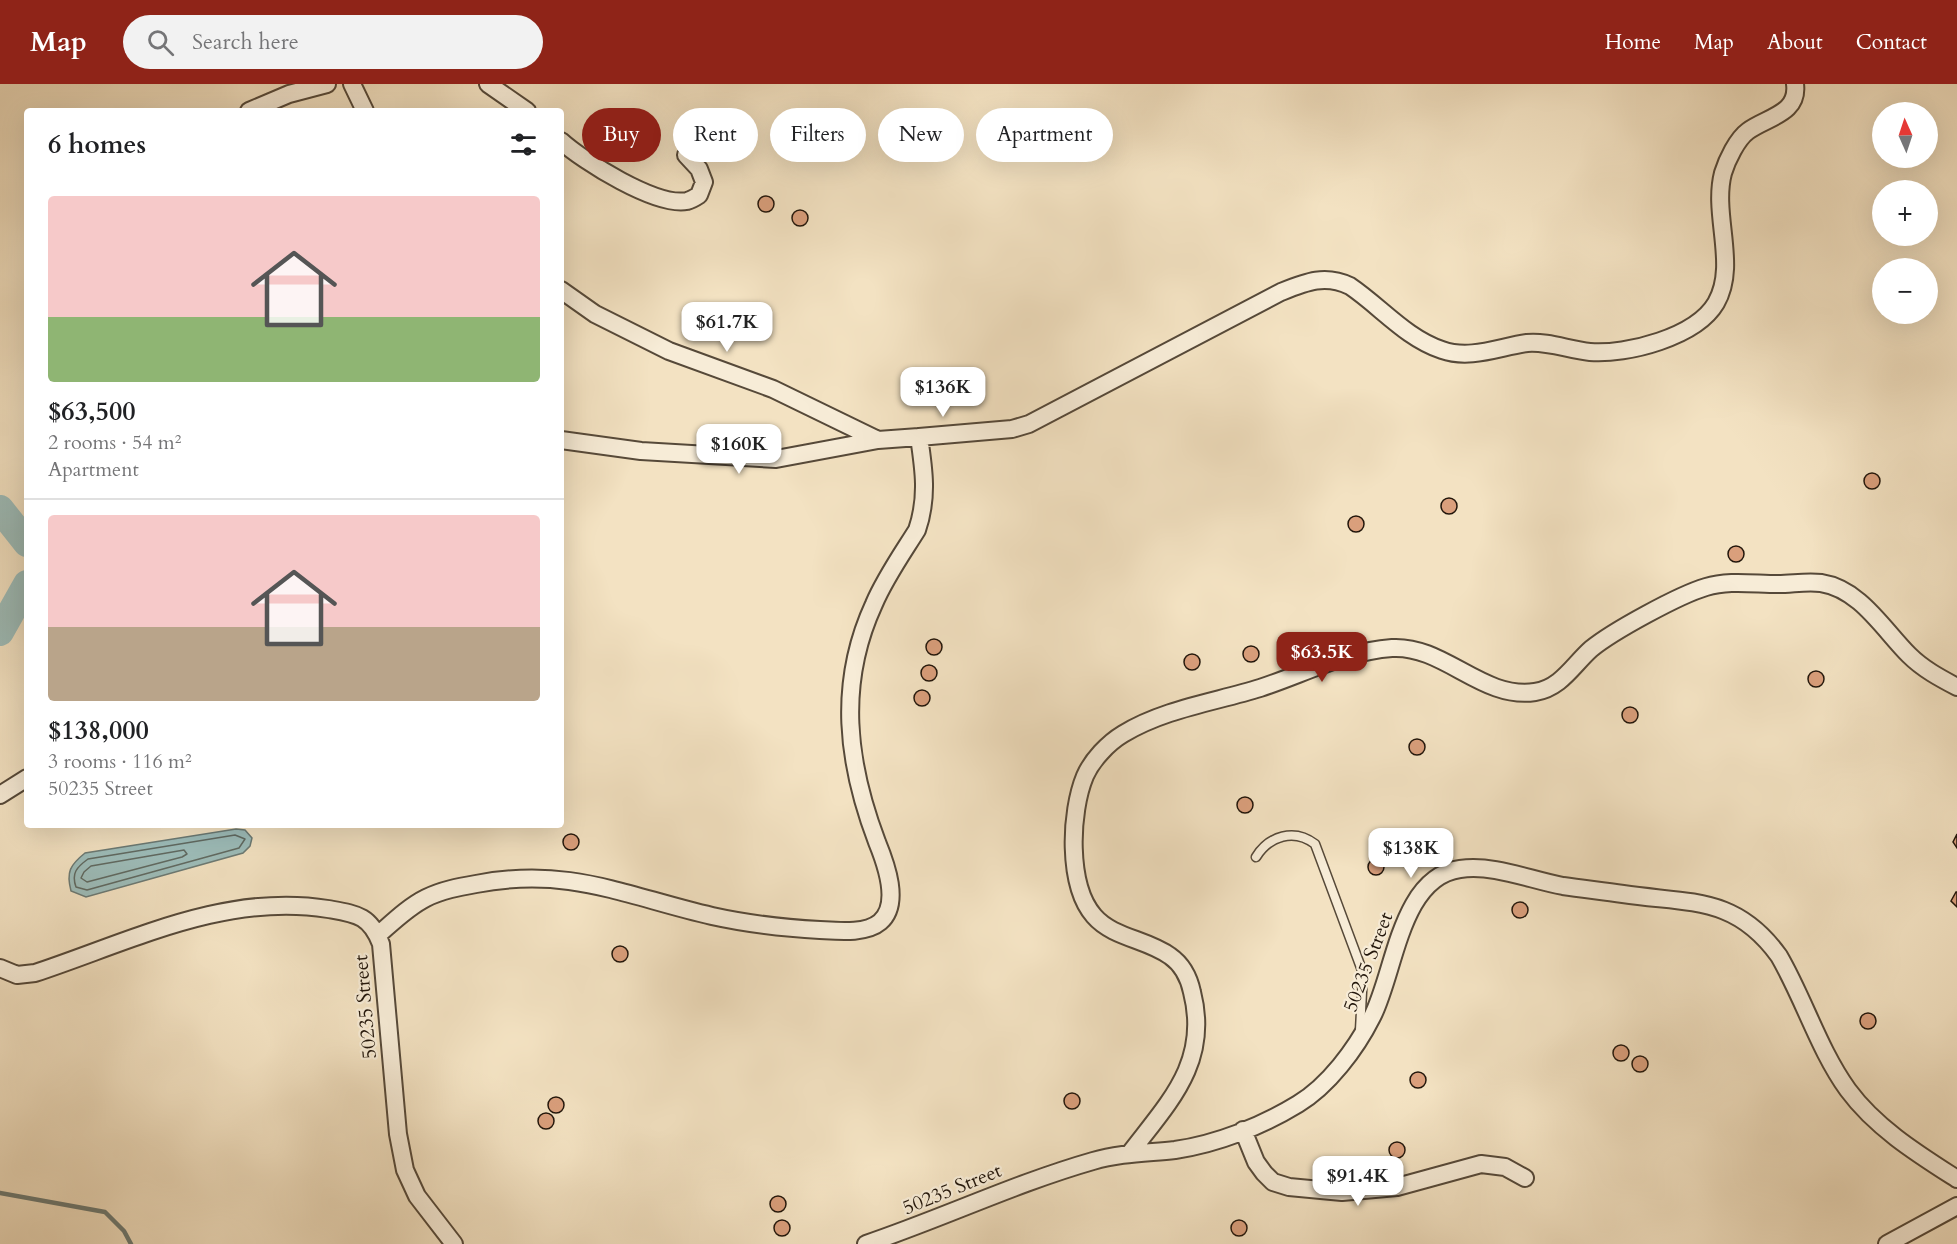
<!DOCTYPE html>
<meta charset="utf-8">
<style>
body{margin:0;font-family:Cardo,serif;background:#f2f2f2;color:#202124;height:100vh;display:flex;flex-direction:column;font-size:22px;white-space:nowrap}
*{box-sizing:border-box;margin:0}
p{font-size:20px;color:#757577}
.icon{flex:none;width:33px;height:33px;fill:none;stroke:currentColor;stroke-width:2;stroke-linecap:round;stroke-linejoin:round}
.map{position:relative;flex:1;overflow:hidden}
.details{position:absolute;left:24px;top:24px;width:540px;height:720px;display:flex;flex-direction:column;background:#fff;border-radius:6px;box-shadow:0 6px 24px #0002}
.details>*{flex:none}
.banner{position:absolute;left:582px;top:24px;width:570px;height:54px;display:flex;gap:12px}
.needle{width:39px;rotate:357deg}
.tools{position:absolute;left:1872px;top:18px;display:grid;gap:12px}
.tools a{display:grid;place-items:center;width:66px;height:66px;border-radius:50%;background:#fff;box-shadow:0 6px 24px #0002;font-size:30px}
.price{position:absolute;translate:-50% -51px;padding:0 14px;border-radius:12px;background:#fff;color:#222;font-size:20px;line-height:39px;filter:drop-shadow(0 2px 3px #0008)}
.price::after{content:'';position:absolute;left:50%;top:36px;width:18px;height:14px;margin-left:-9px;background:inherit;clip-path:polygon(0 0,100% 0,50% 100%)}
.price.on{background:#8f2418;color:#fff}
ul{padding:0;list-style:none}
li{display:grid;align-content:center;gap:12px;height:318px;padding:0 24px}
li+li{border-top:2px solid #e0e0e0}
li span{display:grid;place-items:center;height:186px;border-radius:6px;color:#555}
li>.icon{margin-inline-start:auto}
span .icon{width:108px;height:108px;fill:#fffc;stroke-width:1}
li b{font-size:26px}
h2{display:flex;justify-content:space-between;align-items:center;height:72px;padding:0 24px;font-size:26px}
.pill{padding:0 21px;border-radius:27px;background:#fff;box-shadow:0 6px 24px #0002;font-size:21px;line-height:54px}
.pill.on{background:#8f2418;color:#fff}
header{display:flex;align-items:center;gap:36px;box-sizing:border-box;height:84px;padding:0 30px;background:#8f2418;color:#fff}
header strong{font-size:28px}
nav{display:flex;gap:33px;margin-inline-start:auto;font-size:21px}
.search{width:420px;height:54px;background:#f2f2f2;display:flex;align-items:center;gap:15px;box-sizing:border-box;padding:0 21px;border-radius:33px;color:#757577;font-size:22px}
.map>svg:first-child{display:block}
.water{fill:#9dbdba;stroke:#6c7a74;stroke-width:1.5}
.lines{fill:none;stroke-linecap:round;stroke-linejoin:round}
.shore{stroke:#606a62;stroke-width:1.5}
.stream{stroke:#6c7a74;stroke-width:4.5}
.river{stroke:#9dbdba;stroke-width:28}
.building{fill:#da9f7c;stroke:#22160b;stroke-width:1.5}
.lane-casing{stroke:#564939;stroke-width:11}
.street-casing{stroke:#564939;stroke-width:20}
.lane{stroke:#f7ecd7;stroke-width:8}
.street{stroke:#f7ecd7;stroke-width:16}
.labels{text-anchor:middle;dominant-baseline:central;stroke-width:4.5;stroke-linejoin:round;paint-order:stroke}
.street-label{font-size:20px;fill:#22160b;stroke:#f7ecd7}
</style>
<header>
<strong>Map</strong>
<div class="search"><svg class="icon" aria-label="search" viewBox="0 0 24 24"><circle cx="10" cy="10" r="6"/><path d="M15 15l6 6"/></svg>Search here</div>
<nav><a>Home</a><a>Map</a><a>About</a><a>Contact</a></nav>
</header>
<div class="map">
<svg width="1957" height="1160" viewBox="0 0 1957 1160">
<rect width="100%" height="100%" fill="#f3e2c2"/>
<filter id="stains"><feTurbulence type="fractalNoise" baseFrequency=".00333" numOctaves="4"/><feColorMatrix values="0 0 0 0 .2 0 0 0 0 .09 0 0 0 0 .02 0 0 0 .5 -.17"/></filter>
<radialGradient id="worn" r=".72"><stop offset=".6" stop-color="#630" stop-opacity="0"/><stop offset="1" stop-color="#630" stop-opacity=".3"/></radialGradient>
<path class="water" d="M236,745L245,746L252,754L250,762L243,769L86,813L71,807C66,788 70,781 85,769Z"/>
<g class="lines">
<path class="shore" d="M235,751L245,755L239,764L87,806L76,803C71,789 77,783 88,775Z
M184,766L187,770L182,773L87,798L81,794L84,788L91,782Z"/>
<path class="stream" d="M0,1109L105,1128L124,1147L131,1160"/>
<path class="river" d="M0,425L27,459
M0,548L27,500"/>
</g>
<path class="building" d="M758 120a8 8 0 1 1 16 0a8 8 0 1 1-16 0Z
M792 134a8 8 0 1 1 16 0a8 8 0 1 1-16 0Z
M1864 397a8 8 0 1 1 16 0a8 8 0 1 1-16 0Z
M1441 422a8 8 0 1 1 16 0a8 8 0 1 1-16 0Z
M1348 440a8 8 0 1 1 16 0a8 8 0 1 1-16 0Z
M1728 470a8 8 0 1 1 16 0a8 8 0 1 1-16 0Z
M926 563a8 8 0 1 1 16 0a8 8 0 1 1-16 0Z
M1243 570a8 8 0 1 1 16 0a8 8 0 1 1-16 0Z
M1184 578a8 8 0 1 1 16 0a8 8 0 1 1-16 0Z
M921 589a8 8 0 1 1 16 0a8 8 0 1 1-16 0Z
M1808 595a8 8 0 1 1 16 0a8 8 0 1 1-16 0Z
M914 614a8 8 0 1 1 16 0a8 8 0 1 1-16 0Z
M1622 631a8 8 0 1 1 16 0a8 8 0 1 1-16 0Z
M1409 663a8 8 0 1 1 16 0a8 8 0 1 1-16 0Z
M1237 721a8 8 0 1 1 16 0a8 8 0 1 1-16 0Z
M1957,750V764L1953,758Z
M563 758a8 8 0 1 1 16 0a8 8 0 1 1-16 0Z
M1368 783a8 8 0 1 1 16 0a8 8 0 1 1-16 0Z
M1956,808H1957V823L1951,817Z
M1512 826a8 8 0 1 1 16 0a8 8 0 1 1-16 0Z
M612 870a8 8 0 1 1 16 0a8 8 0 1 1-16 0Z
M1860 937a8 8 0 1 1 16 0a8 8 0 1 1-16 0Z
M1613 969a8 8 0 1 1 16 0a8 8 0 1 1-16 0Z
M1632 980a8 8 0 1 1 16 0a8 8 0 1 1-16 0Z
M1410 996a8 8 0 1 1 16 0a8 8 0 1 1-16 0Z
M1064 1017a8 8 0 1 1 16 0a8 8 0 1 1-16 0Z
M548 1021a8 8 0 1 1 16 0a8 8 0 1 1-16 0Z
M538 1037a8 8 0 1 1 16 0a8 8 0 1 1-16 0Z
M1389 1066a8 8 0 1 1 16 0a8 8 0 1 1-16 0Z
M770 1120a8 8 0 1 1 16 0a8 8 0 1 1-16 0Z
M774 1144a8 8 0 1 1 16 0a8 8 0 1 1-16 0Z
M1231 1144a8 8 0 1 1 16 0a8 8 0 1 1-16 0Z"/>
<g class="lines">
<defs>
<path id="lane" d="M1256,773C1269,752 1294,744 1315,760L1363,889L1360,946"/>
<path id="street" d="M352,0L365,27
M488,0L527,27
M249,27L289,10L327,0
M561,57C583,77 656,123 687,117C691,116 696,113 699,111L704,98L699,85L686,71
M561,206L595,230L669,267L773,305L878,356
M561,356L641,367L776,375L878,356L919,353
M0,711L27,694
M378,851C393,838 408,823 426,814C442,806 459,803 476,800C569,782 625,812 712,832C748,840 784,844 820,846C838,847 866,850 880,838C901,820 886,780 877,758C847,679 837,600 874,520C885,494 902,470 917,446C928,414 924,386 919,353L1012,345L1029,340L1281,208C1306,198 1325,190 1350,202C1381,223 1406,254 1442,266C1470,276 1499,263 1527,259C1548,257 1569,266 1590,268C1627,271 1696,253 1716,219C1738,181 1712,131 1723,89C1727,76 1737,55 1748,47C1767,33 1799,30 1795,0
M0,884L17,891L35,889C129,858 226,808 328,825C356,830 370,831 381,860L398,1050L405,1086L417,1112L454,1160
M1243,1046L1256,1078L1264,1089L1273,1098L1289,1103L1342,1108L1397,1103L1481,1080L1505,1083L1525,1094
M1130,1069C1169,1018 1210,978 1192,908C1189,894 1183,881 1170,872C1147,855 1113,854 1094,832C1067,801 1070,728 1085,692C1092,676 1108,659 1123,650C1164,625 1215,618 1260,604C1303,590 1346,567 1392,564C1444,561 1482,616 1535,608C1561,604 1573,581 1591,565C1613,547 1679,511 1706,503C1728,496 1754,500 1778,500C1792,500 1807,497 1821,499C1860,505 1883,545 1909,571C1923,585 1940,594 1957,603
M866,1160C943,1134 1016,1099 1093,1077C1120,1069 1147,1069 1175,1066C1217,1060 1262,1042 1298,1020C1328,1002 1356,965 1372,933C1395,889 1400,793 1460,785C1494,780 1530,796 1563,802C1583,805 1603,807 1623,810C1689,820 1735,811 1779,872C1804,915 1819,966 1848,1006C1876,1044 1918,1070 1957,1095
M1887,1160L1957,1122"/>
</defs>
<use href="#lane" class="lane-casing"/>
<use href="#street" class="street-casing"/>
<use href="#lane" class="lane"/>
<use href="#street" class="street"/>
</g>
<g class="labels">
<g class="street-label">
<text transform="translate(1368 878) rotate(-69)">50235 Street</text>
<text transform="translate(365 923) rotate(-95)">50235 Street</text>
<text transform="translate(952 1105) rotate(-22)">50235 Street</text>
</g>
</g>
<rect width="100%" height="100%" filter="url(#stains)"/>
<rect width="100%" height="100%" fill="url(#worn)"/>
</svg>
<div class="tools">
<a><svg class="needle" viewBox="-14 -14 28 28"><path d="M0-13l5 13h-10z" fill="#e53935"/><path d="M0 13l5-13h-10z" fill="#757577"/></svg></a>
<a>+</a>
<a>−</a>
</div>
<b class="price" style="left:727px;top:269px">$61.7K</b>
<b class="price" style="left:943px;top:334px">$136K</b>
<b class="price" style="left:739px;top:391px">$160K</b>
<b class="price on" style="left:1322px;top:599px">$63.5K</b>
<b class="price" style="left:1411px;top:795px">$138K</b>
<b class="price" style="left:1358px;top:1123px">$91.4K</b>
<div class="banner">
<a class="pill on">Buy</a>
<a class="pill">Rent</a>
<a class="pill">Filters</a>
<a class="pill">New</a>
<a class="pill">Apartment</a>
</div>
<section class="details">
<h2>6 homes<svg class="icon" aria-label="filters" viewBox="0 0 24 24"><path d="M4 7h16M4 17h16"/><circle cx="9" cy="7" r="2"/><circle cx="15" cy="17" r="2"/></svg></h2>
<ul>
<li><span style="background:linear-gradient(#f6c9c9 65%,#8fb573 0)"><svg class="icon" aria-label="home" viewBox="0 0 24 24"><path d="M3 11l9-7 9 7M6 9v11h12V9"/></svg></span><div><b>$63,500</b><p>2 rooms · 54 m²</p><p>Apartment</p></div></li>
<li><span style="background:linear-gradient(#f6c9c9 60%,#b9a48a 0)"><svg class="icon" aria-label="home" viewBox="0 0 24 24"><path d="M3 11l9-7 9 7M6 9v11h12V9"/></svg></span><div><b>$138,000</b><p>3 rooms · 116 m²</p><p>50235 Street</p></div></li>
</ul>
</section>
</div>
